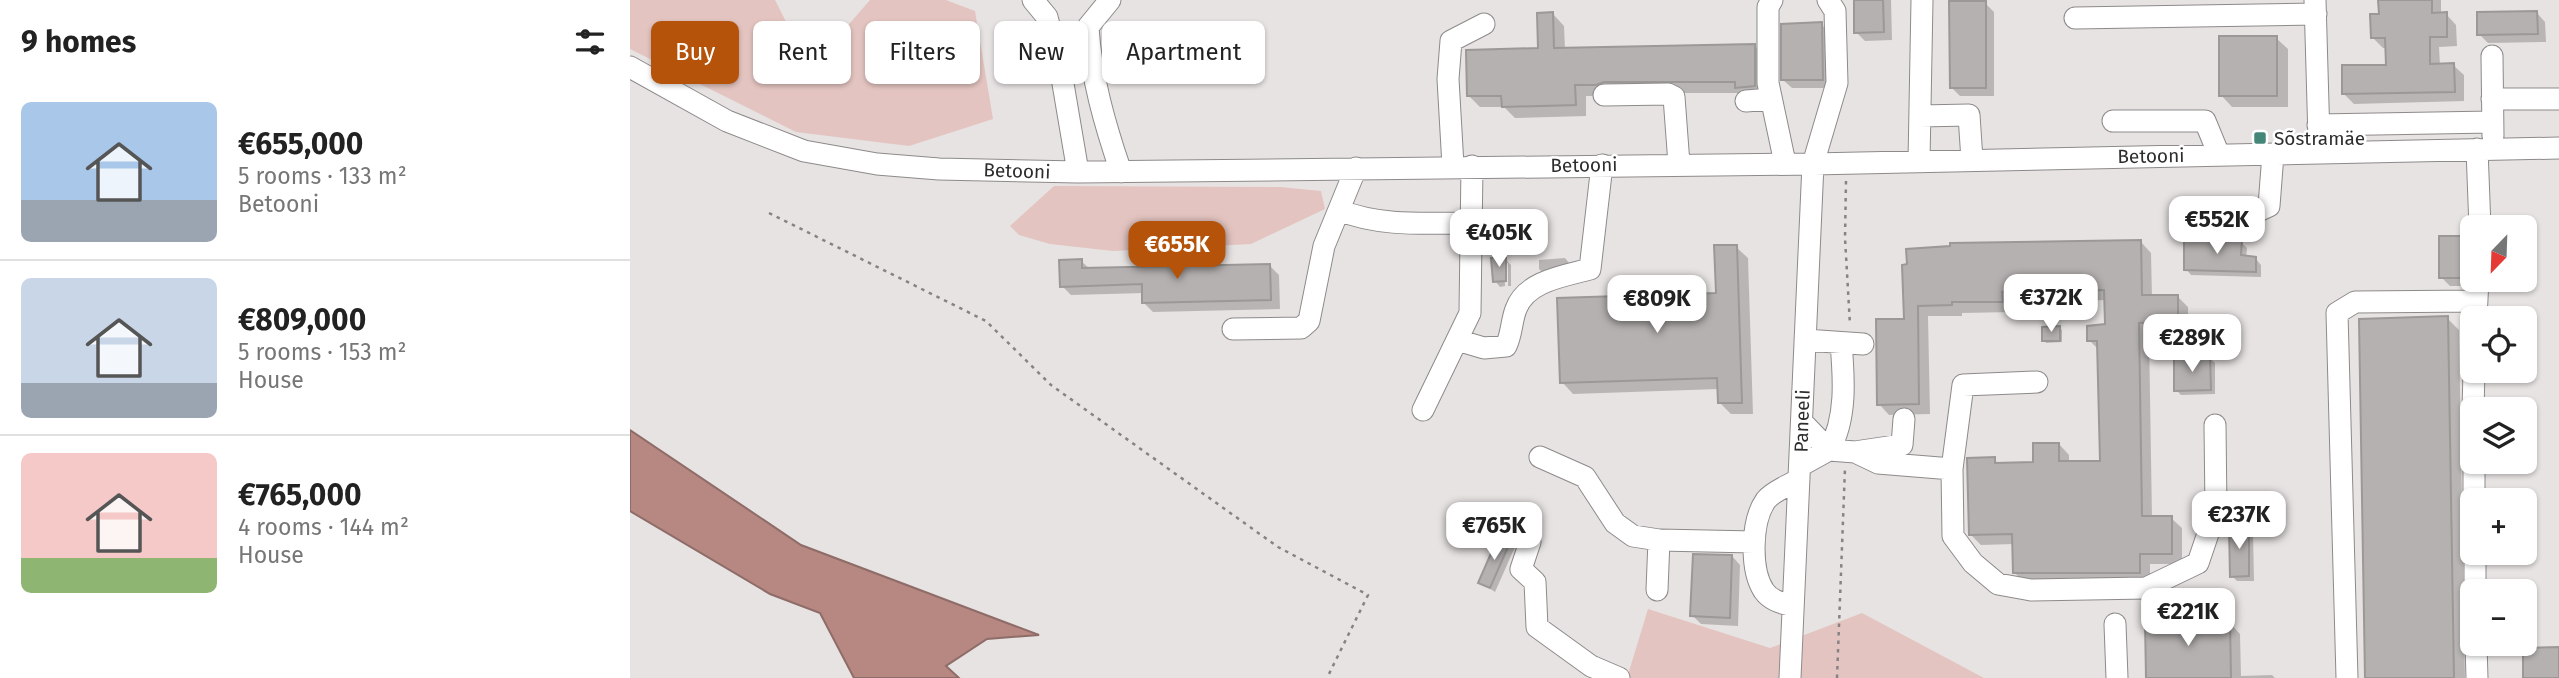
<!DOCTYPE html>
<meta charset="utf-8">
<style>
body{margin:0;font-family:"Fira Sans",sans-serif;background:#f2f2f2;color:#222;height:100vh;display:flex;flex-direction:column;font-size:26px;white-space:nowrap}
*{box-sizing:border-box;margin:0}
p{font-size:23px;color:#767676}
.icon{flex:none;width:38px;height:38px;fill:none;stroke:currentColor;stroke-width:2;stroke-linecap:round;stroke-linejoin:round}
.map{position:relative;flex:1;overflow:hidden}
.details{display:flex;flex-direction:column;background:#fff;width:630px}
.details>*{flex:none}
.top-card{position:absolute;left:21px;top:21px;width:665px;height:63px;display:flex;gap:14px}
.needle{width:46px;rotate:203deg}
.controls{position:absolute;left:1830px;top:215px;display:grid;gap:14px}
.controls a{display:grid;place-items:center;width:77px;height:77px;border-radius:10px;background:#fff;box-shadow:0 2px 5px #0004;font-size:35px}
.price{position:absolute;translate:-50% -60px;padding:0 16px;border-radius:14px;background:#fff;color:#222;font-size:23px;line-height:46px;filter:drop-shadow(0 2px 4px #0008)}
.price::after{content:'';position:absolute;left:50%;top:42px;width:21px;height:16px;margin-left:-10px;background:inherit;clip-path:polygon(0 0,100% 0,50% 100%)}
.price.on{background:#b45309;color:#fff}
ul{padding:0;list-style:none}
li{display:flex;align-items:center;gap:21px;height:175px;padding:0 21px}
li+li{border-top:2px solid #e0e0e0}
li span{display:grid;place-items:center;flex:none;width:196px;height:140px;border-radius:10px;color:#555}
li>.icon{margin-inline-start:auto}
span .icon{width:84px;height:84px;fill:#fffc;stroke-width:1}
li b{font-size:30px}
h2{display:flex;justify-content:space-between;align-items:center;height:84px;padding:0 21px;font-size:30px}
.pill{padding:0 24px;border-radius:10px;background:#fff;box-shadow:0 2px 5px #0004;font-size:24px;line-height:63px}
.pill.on{background:#b45309;color:#fff}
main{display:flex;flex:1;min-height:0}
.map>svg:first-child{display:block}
.green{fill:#e3c4c0}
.water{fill:#b78781;stroke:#8e6c68;stroke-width:2}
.shadow{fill:#0003}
.building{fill:#b5b1b0;stroke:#9b9897;stroke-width:2}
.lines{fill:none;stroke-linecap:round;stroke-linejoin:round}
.minor-casing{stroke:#8e8a8a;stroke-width:23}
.path{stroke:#868383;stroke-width:2.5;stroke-dasharray:3.5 5;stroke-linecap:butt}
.minor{stroke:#fff;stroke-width:21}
.poi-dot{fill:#448677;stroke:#fff;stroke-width:2.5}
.labels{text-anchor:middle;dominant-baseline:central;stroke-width:5;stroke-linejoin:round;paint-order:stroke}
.poi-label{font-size:19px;fill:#2e2d2d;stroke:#fff;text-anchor:start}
.street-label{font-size:19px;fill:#2e2d2d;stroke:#fff}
</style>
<main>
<section class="details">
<h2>9 homes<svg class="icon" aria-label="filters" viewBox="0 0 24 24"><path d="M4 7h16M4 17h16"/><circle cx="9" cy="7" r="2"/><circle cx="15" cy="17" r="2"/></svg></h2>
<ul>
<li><span style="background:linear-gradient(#a9c7e8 70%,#9aa5b1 0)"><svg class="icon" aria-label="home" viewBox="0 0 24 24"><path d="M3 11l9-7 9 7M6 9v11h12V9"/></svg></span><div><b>€655,000</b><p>5 rooms · 133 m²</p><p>Betooni</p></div></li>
<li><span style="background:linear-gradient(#c9d6e8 75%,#9aa5b1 0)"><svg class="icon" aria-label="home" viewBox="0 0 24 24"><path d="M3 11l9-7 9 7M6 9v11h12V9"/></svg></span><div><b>€809,000</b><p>5 rooms · 153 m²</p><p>House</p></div></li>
<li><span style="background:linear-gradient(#f6c9c9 75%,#8fb573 0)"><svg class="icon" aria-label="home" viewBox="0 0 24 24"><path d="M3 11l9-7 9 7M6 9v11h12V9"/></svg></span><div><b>€765,000</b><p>4 rooms · 144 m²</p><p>House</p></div></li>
</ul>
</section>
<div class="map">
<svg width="1929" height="678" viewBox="0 0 1929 678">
<rect width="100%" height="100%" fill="#e7e3e2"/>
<path class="green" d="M0,0H145L180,69L240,0H316L345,11L363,119L279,146L166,132L0,49Z
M424,186L650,187L691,191L695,209L621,244L483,251L420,244L389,235L380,226Z
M1018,609L1140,648L1232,613L1354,678H997Z"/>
<path class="water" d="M0,430L171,545L409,635L357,639L316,666L329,678H224L190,613L140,594L0,511Z"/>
<path class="shadow" d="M1225,0H1261L1262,40L1235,41L1226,32Z
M1750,0H1811V14H1816L1826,25L1827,46L1809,47L1810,65H1823L1834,75V101L1724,104L1714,94L1758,66L1757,48H1753L1742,37L1750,16Z
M1355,3L1364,12V96H1330L1321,87Z
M1907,13L1915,22L1916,42L1858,43L1849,34Z
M923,14L934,26L935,49L1124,45L1136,57V97L1113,93H986L978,96H956V116L885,118L874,107H850L839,96L910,50Z
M1191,24L1200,33L1201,88H1162L1153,80Z
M1646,38L1658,49V107H1602L1591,95Z
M1837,238L1843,243L1844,286H1820L1811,277Z
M1511,242L1521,253L1522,297L1547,296L1558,307V332L1519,333L1522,518H1541L1552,528V564H1520V583L1395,584L1385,573L1384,544L1351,545L1340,534L1364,459L1369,464H1404L1429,444L1439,455V463L1472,462L1469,350L1459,340L1477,326L1476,300L1382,303L1383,312L1332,313V316H1298L1300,414L1259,415L1249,404L1276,320L1274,266Z
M1611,242L1617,248L1616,258L1626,259L1631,265V277L1561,275L1556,269Z
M1106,247L1118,258L1123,414H1101L1090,403L1089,389L943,394L932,382L1088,294Z
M935,258L940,264L915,275L909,269V260Z
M875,259L881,265V286H878V263H874L875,286L870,287L865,281Z
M451,261L460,269L640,266L649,275L650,309L523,312L514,303V293L441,295L432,286Z
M1817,318L1829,330L1835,678H1737Z
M1429,328L1432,330V342L1416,343L1414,340Z
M1580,358L1585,363V394L1551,395L1546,390Z
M1618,528L1623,533L1624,581H1607L1602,576Z
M880,542L885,547L865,592L850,582Z
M1102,556L1110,565L1108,626L1071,624L1062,615Z
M1569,604L1581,615V623L1599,622L1610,634L1611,676L1642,675L1645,678H1518Z"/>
<path class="building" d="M1224,0H1253L1254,32L1224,33Z
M1748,0H1802V13L1817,12V37H1800V64L1824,63L1825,92L1712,94V65H1756L1755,38H1741L1740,14H1749Z
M1319,1H1356V88H1320Z
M1907,11L1908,34L1847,35V12Z
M923,12L924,48L1125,44V86L1105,88V82H974L966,85H945L946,105L872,107L871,96H837L836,50L908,48L907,13Z
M1192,22L1193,80H1151V24Z
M1589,36H1647V96H1589Z
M1809,236H1838L1839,271L1835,278H1809Z
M1597,238L1612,240L1611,255L1626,257V272L1554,270V241L1597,240Z
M1511,240L1512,295H1548V321L1509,323L1512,516H1542V554H1510V573H1383L1382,534L1339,535L1337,458L1365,457V463L1403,462V443H1429V461H1470L1467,341H1457V326L1475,324L1474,290L1372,292L1373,302H1322V305L1288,306L1289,404L1247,405L1246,319H1274L1272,265L1277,264L1276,249L1320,246V243Z
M1084,245H1107L1112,403H1088L1087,378L930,383L927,298L1086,293Z
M861,258H876V281L863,282Z
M452,259V268L640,264L641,300L512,303V284L430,287L429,260Z
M1818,316L1824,678H1735L1729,319Z
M1430,326V341H1412V327Z
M1580,356L1581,390L1544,391V357Z
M1599,526H1619V576L1600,577Z
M869,535L881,540L860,588L848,583Z
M1063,554L1102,555L1100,618L1060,616Z
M1556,602H1570L1571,621H1600L1601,678H1516L1515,622L1556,621Z
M1929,647V678H1893V648Z"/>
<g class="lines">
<defs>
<path id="minor" d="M403,0L417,17L431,72L448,172
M480,0L458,27C461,77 475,125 491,172
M1142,0L1138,7V83L1155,163
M1685,0L1689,139
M1445,18L1686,14
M1862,56L1863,136
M0,67L97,121L174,151L247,164L309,169L448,172L1183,164L1929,148
M974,95L1038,94L1044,97L1049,164
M1862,99H1929
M1116,101L1141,99
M1290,116L1339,115L1342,160
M1483,121H1575L1589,155
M1688,125L1862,122
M1847,149L1850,228
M1289,161L1292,0
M823,166L818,79L821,41L854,24
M709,210C750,227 797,223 841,223
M1555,211H1628L1639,206L1643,154
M1846,318L1848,280
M603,329L671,328L679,321L694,246L726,168
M827,340L854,348L876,346C882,334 881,322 886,309C896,281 934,276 960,269L972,165
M1175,340L1233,344
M793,410L840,313L842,166
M1843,410L1844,371
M1172,422L1199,450C1217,419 1214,378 1211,343
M1225,452L1248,463L1322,469L1333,385L1407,382
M910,457L955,477L985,523L1003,536L1029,540
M1844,462V500
M1170,466L1199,450L1225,452L1272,445L1274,419
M1322,469L1323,536L1343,563L1368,584L1401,590L1516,588L1568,563L1586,510L1585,425
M900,542L891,569L905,582L907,627L961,666L989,678
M1845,553V592
M1027,590L1029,540L1124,542
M1163,606C1152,603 1141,601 1134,591C1120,570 1121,521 1136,500C1143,491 1160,485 1169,479
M1485,624L1487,678
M1846,644L1847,678
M1160,678L1183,164L1207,83L1205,11L1198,0
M1717,678L1707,313L1725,302L1847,301"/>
</defs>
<use href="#minor" class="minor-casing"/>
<path class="path" d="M1216,181L1215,238L1220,325
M139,213L356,321L421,385L648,547L738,595L697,678
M1207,678L1215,468"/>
<use href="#minor" class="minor"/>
</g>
<rect class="poi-dot" x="1623" y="131" width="14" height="14" rx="3.5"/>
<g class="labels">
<g class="poi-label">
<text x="1644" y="138">Sõstramäe</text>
</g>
<g class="street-label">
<text transform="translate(1521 156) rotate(-1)">Betooni</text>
<text transform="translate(954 165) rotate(-1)">Betooni</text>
<text transform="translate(387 171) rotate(2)">Betooni</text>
<text transform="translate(1172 421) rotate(-88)">Paneeli</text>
</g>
</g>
</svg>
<div class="controls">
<a><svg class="needle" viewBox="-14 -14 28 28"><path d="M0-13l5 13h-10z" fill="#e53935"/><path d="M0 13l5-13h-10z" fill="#767676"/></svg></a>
<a><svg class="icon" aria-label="locate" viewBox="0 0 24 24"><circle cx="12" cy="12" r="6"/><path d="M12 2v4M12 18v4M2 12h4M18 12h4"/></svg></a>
<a><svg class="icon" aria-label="layers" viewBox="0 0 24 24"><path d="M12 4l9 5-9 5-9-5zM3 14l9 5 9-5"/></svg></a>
<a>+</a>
<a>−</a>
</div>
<b class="price" style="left:1587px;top:256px">€552K</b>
<b class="price" style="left:869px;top:269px">€405K</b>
<b class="price on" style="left:547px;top:281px">€655K</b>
<b class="price" style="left:1421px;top:334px">€372K</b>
<b class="price" style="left:1027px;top:335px">€809K</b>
<b class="price" style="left:1562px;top:374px">€289K</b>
<b class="price" style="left:1609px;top:551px">€237K</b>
<b class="price" style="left:864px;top:562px">€765K</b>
<b class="price" style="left:1558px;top:648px">€221K</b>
<div class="top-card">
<a class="pill on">Buy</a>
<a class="pill">Rent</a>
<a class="pill">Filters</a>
<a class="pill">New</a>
<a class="pill">Apartment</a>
</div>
</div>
</main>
